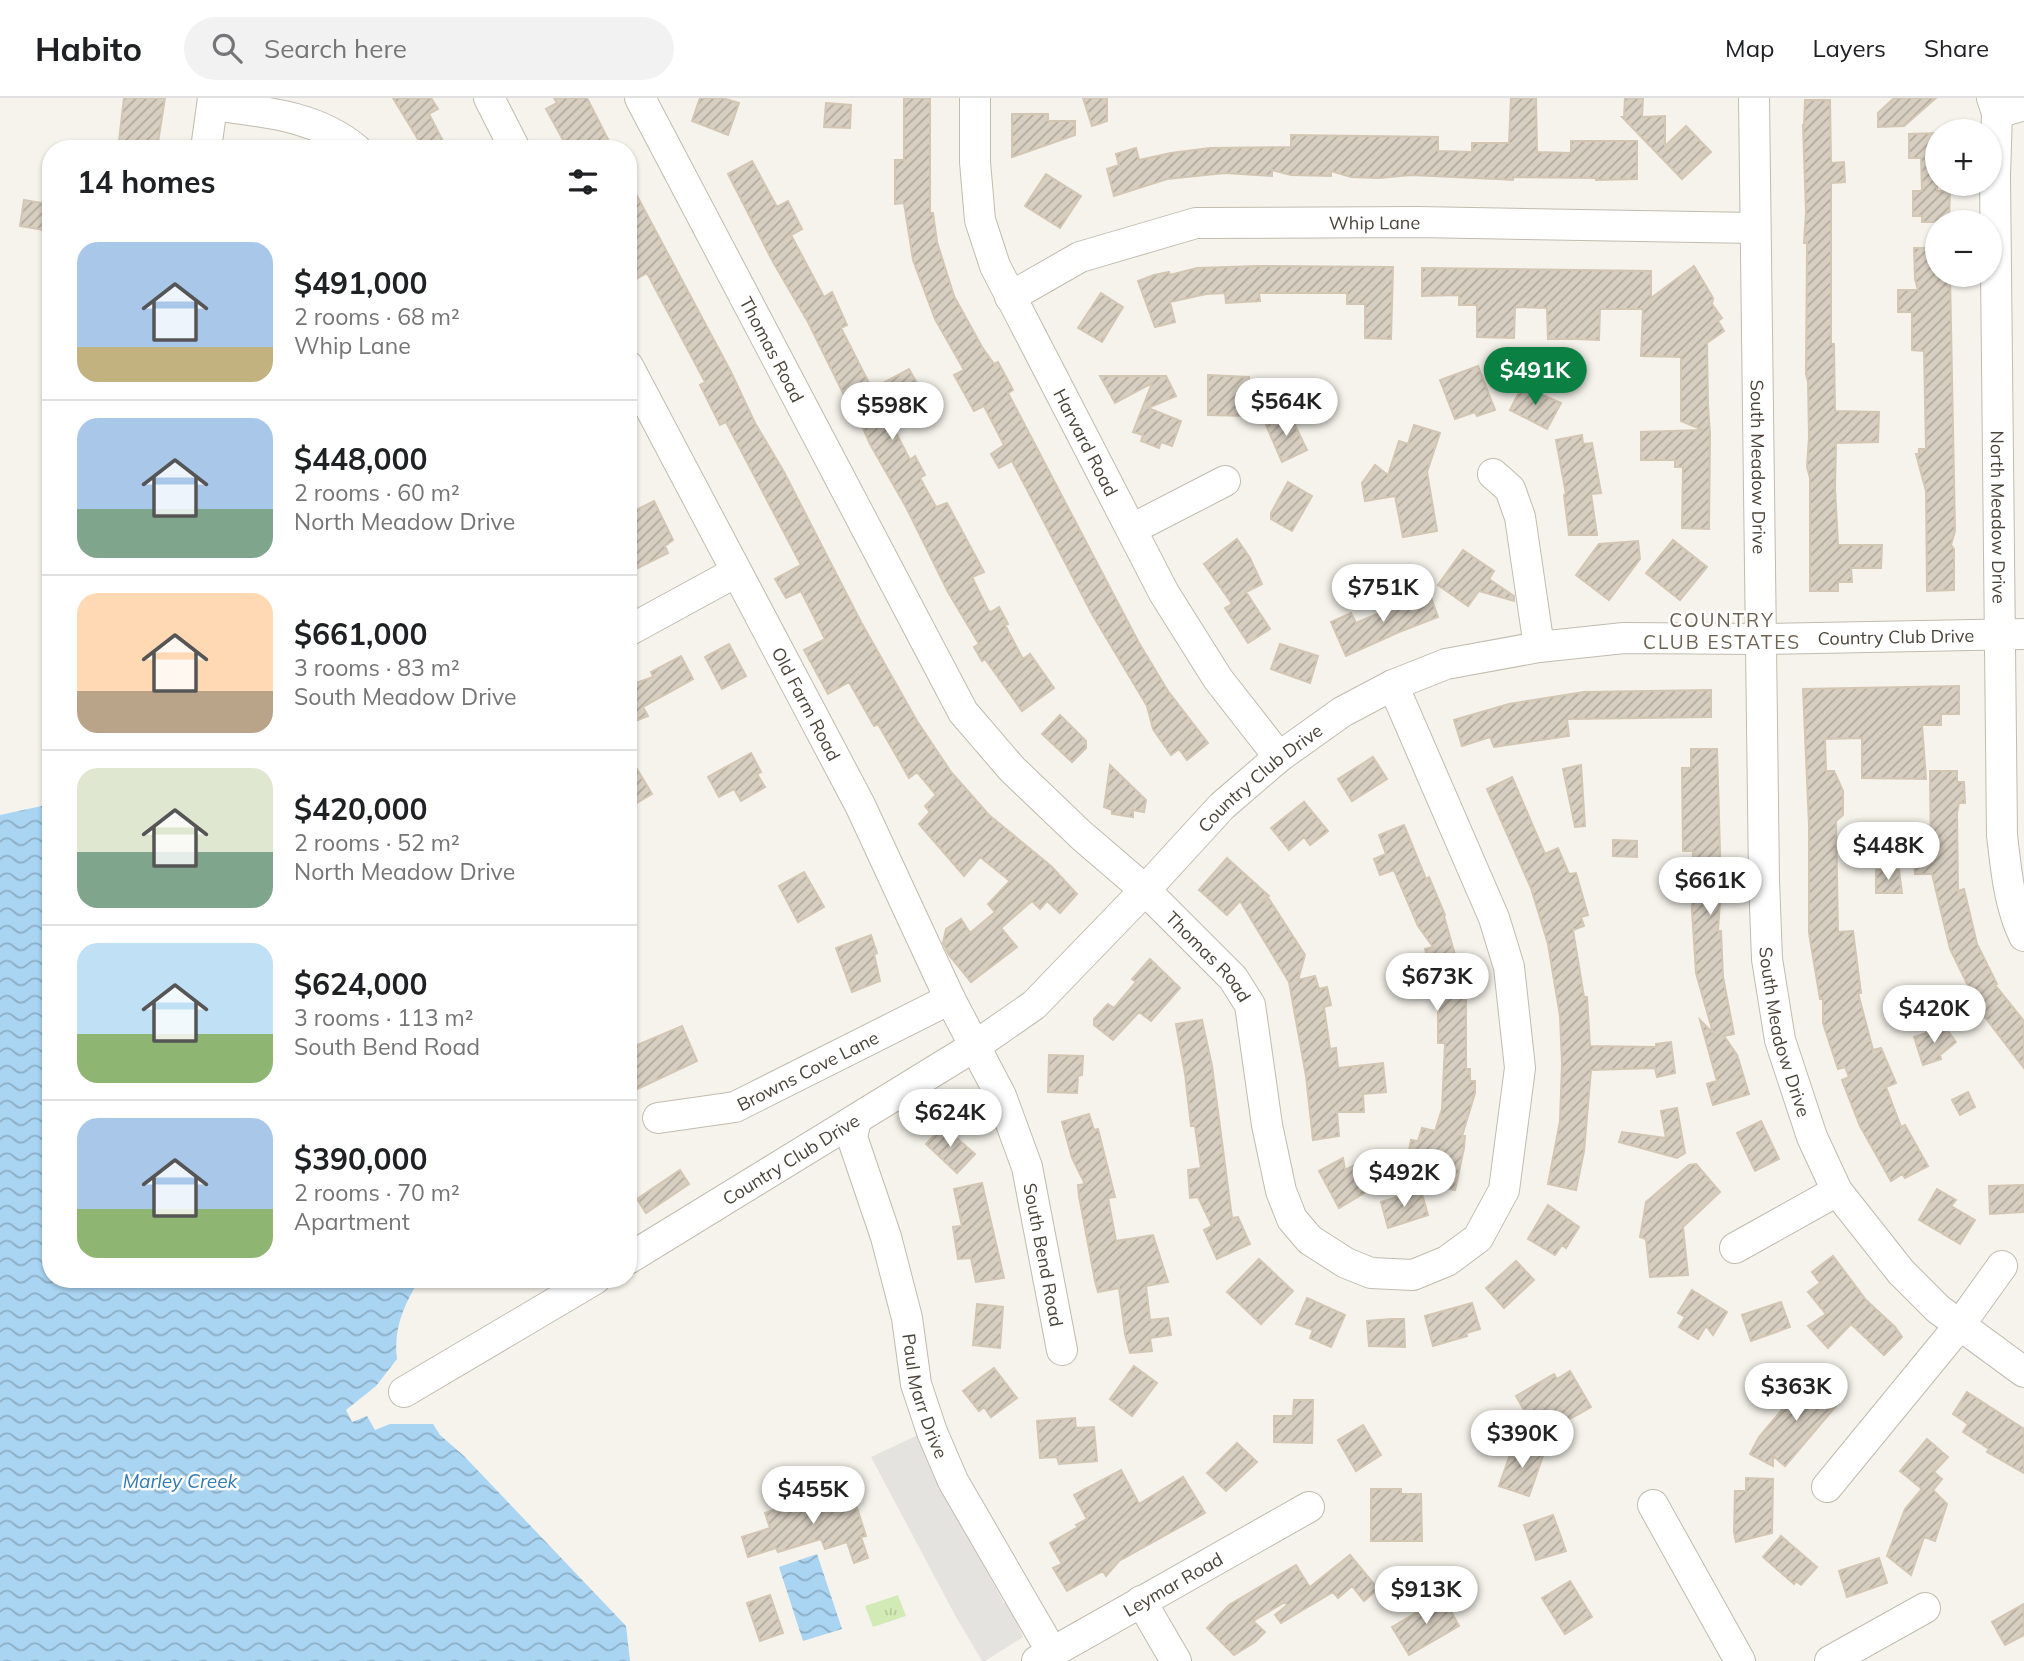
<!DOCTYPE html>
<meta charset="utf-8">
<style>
body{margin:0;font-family:Mulish,sans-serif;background:#f2f2f2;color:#202124;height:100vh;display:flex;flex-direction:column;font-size:26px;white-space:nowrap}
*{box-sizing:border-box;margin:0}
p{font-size:23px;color:#757577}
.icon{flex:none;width:38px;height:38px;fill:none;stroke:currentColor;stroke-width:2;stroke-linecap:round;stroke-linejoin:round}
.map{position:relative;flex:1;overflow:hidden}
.sheet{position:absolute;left:42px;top:42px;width:595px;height:1148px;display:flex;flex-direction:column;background:#fff;border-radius:28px;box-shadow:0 2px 5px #0004}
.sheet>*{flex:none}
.controls{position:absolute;left:1925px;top:21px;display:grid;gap:14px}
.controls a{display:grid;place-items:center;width:77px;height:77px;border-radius:50%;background:#fff;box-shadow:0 2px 5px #0004;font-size:35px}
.price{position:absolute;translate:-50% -60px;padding:0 16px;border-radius:24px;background:#fff;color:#222;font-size:23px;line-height:46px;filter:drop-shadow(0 2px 4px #0008)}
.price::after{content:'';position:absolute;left:50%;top:42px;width:21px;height:16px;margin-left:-10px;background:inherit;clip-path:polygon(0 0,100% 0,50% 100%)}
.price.current{background:#0b8043;color:#fff}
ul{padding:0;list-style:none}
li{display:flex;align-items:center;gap:21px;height:175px;padding:0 35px}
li+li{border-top:2px solid #e0e0e0}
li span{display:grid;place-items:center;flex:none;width:196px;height:140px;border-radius:21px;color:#555}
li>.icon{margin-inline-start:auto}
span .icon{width:84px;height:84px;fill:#fffc;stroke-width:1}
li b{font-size:30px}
h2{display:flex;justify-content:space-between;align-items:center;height:84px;padding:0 35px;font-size:30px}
header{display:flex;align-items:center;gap:42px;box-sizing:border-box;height:98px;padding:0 35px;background:#fff;border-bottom:2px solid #e0e0e0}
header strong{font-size:33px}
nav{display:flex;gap:38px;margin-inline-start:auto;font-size:24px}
.search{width:490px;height:63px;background:#f2f2f2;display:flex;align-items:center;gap:18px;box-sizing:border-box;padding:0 24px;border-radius:38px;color:#757577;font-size:26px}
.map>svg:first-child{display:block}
.park{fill:url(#park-tufts)}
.parking{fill:#e5e3e0}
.water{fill:url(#water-waves)}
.building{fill:url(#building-hatch);stroke:#d3c7b4;stroke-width:2}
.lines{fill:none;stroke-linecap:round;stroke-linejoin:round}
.minor-casing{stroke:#c2bbae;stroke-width:32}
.minor{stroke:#fff;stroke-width:30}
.labels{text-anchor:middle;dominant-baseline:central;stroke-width:5;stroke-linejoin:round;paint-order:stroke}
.street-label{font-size:18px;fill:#4b4439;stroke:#fff}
.neighbourhood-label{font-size:19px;letter-spacing:2px;fill:#6e6250;stroke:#fff}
.water-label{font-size:19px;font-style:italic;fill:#2e7ab2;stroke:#fff}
</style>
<header>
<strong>Habito</strong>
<div class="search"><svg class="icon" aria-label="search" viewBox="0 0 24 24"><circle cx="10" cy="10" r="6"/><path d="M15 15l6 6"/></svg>Search here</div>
<nav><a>Map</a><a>Layers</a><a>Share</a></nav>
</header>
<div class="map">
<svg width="2024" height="1563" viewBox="0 0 2024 1563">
<defs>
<pattern id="park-tufts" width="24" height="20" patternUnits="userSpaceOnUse" patternTransform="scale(1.75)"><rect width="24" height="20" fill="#d2eab5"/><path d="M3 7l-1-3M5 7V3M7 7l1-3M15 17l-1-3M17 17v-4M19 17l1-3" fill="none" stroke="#b6ca9c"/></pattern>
<pattern id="water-waves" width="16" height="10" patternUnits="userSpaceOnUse" patternTransform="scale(1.75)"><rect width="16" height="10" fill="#a9d4f2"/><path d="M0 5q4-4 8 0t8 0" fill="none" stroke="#8caec5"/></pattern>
<pattern id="building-hatch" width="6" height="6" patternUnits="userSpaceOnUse" patternTransform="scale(1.75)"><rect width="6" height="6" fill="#d8cfc1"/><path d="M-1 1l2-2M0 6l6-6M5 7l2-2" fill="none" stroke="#b1aa9e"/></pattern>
</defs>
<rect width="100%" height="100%" fill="#f6f3ec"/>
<path class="park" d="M898,1497L906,1518L873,1529L865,1508Z"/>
<path class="parking" d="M920,1336L935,1370L933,1374L1004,1505L1009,1504L1023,1539L985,1563H982L956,1519L871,1359Z"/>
<path class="water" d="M51,706V1181H420C404,1206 393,1231 397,1261L376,1288L346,1312L352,1324L367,1318L375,1332L390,1326H433L440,1337L464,1358L626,1528L630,1563H0V717Z
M817,1456L842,1531L803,1543L779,1469Z"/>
<path class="building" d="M124,0H165L157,51H118Z
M393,0H431L438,11L429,16L447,51H424Z
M554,0H587L613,51H568L546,11L557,5Z
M700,0H722L739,5L728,37L692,23Z
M904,0H930V115H933L937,144L954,198L982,249L994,266L998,264L1013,292L1008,295L1139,545L1168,593L1208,645L1187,662L1179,651L1171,657L1153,631L1147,608L1092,516L1012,363L999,370L991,356L1004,347L984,308L974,313L954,277L964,272L935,221L913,162L904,105L895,106V62H904Z
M1083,0H1107V23L1092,28Z
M1511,0H1536L1537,54L1571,55V43H1637V81L1596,82V80L1513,79V82L1496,81L1411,77L1379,80L1351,79L1331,73V78L1291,77L1272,72V78L1225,75L1167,81L1114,98L1107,71L1119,67L1116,56L1136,50L1139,62L1171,55L1210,50L1291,49V37L1438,39V53L1472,54V45H1509Z
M1625,0H1643L1642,19L1665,18V48L1686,28L1711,54L1682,81L1622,19H1624Z
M1894,0H1936L1904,28L1878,29V15Z
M1805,2H1830L1831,65L1844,64L1845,84L1831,85V246H1834L1835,313L1879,314L1878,344L1836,345L1835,390L1838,447H1882L1881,470H1851L1852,484H1838V493H1810V380L1807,369L1809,339L1808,284L1806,276L1807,145H1804L1806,114L1803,27H1804Z
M826,5L851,7L850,30L824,29Z
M1012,16H1048V23H1075V37L1012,59Z
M1937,35V93H1950L1949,124H1922V118H1913V93H1922L1921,60H1909V36Z
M752,63L777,109L788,103L802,131L791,137L824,199L832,194L847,227L841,230L872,291L909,271L931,310L893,329L910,362L915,358L925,377L920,380L936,409L947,405L984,474L972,479L988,512L991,514L999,509L1008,526L1005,527L1023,561L1030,556L1054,590L1022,613L985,561L982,563L974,549L979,546L948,494L906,409L870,346L854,310L844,297L808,224L773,164L728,76Z
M1046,76L1081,98L1060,130L1025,108Z
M628,81L731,274L755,325L784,374L861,524L917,623L951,674L989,717L1051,768L1077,796L1060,815L1047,803L1040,811L1032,803L1001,830L1017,849L971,884L949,857L943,845L946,831L961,821L970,835L995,814L988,806L1010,783L980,759L964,778L919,726L930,714L925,708L936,697L917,674L909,680L878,626L874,628L849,584L828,596L804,552L825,541L801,493L786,500L775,481L801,467L726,324L720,327L700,287L705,284L647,175L636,181L628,165Z
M24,102L48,106L44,132L20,128Z
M1914,150H1937V177H1950L1955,433L1951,447L1954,451V492L1927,493L1926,393L1916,356H1919V351H1926L1924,253L1912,252V214H1898V192H1918L1915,181Z
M1258,168L1393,169L1391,241L1365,240V206H1347V195H1259L1260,203L1226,205L1225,195L1206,196L1170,204L1175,224L1155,229L1138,183L1154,177L1169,174L1170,177L1197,170Z
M1694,168L1713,200L1712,206L1722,220L1718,223L1724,233L1707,245L1708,308L1710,335L1709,431L1682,430L1683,369H1675V362H1641V334L1703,332L1681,323V259L1641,258L1643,211H1600L1599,242L1576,241H1548L1547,210L1515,209L1514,240L1477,239V207H1459V197L1422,198V170L1651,173V200Z
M1101,195L1123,209L1102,244L1078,230Z
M1478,268L1495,312L1477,318L1475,314L1455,321L1440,282Z
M1208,277L1249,279V318L1208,317Z
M1100,278H1166L1176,298L1148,310L1181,323L1172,348L1161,344L1159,350L1141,343L1143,337L1133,334L1152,285L1115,305Z
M1522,288L1561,305L1547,331L1510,312Z
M1289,315L1307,352L1282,364L1266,327Z
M1414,327L1440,335L1427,374L1437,433L1403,439L1395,398L1365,403L1362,385L1375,367L1388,377L1399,343L1408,346Z
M1582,337L1583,346L1592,345L1601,395L1591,396L1597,437H1569L1564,397L1566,396L1556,342Z
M1288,384L1312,398L1292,433L1271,421V415Z
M654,403L673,442L665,448L668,455L628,475V416Z
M1237,441L1250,460L1262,486L1246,494L1270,531L1248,545L1225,510L1232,506L1204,466Z
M1673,442L1707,469L1680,502L1646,475Z
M1638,443L1640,461L1609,502L1576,477L1599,446Z
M1463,452L1494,473L1489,481L1514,498V503L1479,493L1468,508L1438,487Z
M1429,494L1438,519L1399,534L1346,558L1331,524L1351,515L1356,525Z
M729,546L746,578L722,591L705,559Z
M1280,546L1318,558L1310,585L1271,571Z
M681,558L693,581L643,609L648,618L628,626V577L633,586L653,579L651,574Z
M1959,588V616H1941V627H1922L1926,681L1862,680V640L1825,641L1826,673H1834L1843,693V717L1836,723L1838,834L1853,833L1861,895H1858L1873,952L1881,950L1896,985L1886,989L1901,1029L1905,1027L1928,1068L1905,1080L1902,1076L1891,1083L1860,1028L1842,982L1849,979L1845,969L1838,971L1823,925V901H1820L1809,835V727L1803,591Z
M1711,592V619L1567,621L1569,638L1494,649L1490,639L1462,648L1454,622L1509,606L1584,594Z
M1060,617L1086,643V650L1072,664L1042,636Z
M1691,651H1717L1721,788L1718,833H1721L1723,879L1734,936L1724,938L1737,957L1749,996L1713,1007L1707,986L1717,983L1700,922L1713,935L1696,875L1692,813L1693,753H1683L1682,670H1691Z
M751,655L761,674L757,676L765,689L741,703L734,691L719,699L708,679Z
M628,656L652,696L635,706L628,694Z
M1373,659L1387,681L1352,703L1338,681Z
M1110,667L1146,702L1144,714L1133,712V719L1112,716V712L1104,709Z
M1581,667L1585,728L1575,729L1563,671Z
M1930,673H1957V684H1964L1965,705H1959L1957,715L1958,793L1964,791L1977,846L1997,886L1995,887L2024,923V970L1981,914L1950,851L1932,776H1915L1914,761L1931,760Z
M1512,679L1545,756L1558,750L1569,776L1576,775L1588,817L1581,819L1584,828L1573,832L1584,899H1587L1590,948L1656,949V946L1671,944L1675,975L1657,979L1655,970L1591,972L1584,1053L1576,1092L1548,1086L1560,1023L1562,966L1560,918L1548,846L1531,790L1487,691Z
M1304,704L1328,733L1310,747L1304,739L1289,752L1271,730Z
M1404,727L1426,781L1429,779L1445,817L1444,818L1466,896V971H1470V983H1475V995L1462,1038H1465L1464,1050L1455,1092L1424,1086L1428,1062L1408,1058L1411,1042L1418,1043L1422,1030L1435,1033L1442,1011L1445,945H1438V899L1425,851L1433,849L1418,828L1394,772L1380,777L1374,761L1386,756L1379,737Z
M1613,742L1637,743V759L1613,758Z
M1227,760L1269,798L1262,804L1269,801L1305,857L1298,882L1315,878L1319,891L1327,889L1331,907L1324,909L1330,951L1336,950L1338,970L1383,965L1386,994L1363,996L1364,1014H1337L1339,1038L1313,1042L1306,978L1289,884L1240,803L1227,817L1199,792Z
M1876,772H1899L1902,795H1876Z
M804,774L824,809L798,824L779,788Z
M871,837L877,855L874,856L880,883L852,894L836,850Z
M1150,861L1180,890L1151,923L1139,914L1113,942L1094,927V921L1108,906L1114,910L1136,884L1132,881Z
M1202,922L1212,968L1232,1120L1238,1119L1250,1146L1217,1161L1204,1132L1212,1128L1198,1099L1190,1100L1188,1072L1201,1070L1195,1028H1191L1185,976L1176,926Z
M682,928L697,963L635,992L634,989L628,992V951Z
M1945,929L1956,944L1940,957L1941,961L1923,967L1914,939Z
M1049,957L1083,958L1082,977L1078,978L1077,995L1048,994Z
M1968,994L1975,1009L1960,1017L1952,1002Z
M1677,1010L1685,1055L1677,1060L1619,1044L1622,1034L1666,1040L1661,1013Z
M1089,1016L1094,1032L1098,1031L1115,1099L1108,1100L1116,1143L1153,1137L1168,1184L1146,1188L1150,1222L1168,1220L1171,1237L1150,1240L1152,1253L1130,1255L1125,1236L1119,1190L1098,1194L1095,1183L1079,1098L1078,1087L1085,1086L1072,1060L1062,1024Z
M1761,1023L1779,1061L1755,1073L1737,1035Z
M943,1028L975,1056L957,1075L926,1046Z
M1343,1060L1345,1072L1357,1066L1371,1091L1339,1110L1319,1073Z
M1696,1066L1720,1094L1683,1129L1688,1177L1650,1179L1646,1141L1640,1139L1646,1104L1689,1067Z
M680,1072L689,1086L646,1115L637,1101Z
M982,1085L1004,1180L976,1184L971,1160L958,1161L953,1129L962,1128L954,1091Z
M2024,1087V1114L1990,1116L1989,1088Z
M1937,1091L1956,1102L1951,1108L1975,1122L1960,1146L1919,1122Z
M1421,1092L1428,1117L1388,1130L1381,1104Z
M1548,1107L1579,1129L1566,1150L1562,1147L1555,1157L1528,1141Z
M1833,1158L1866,1202L1895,1229L1902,1239L1884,1257L1851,1226L1828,1250L1808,1228L1826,1216L1808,1194L1820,1185L1812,1174Z
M1259,1161L1293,1193L1261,1226L1227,1194Z
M1516,1163L1534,1182L1504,1210L1486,1190Z
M1692,1192L1727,1214L1713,1237L1706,1228L1698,1241L1679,1229L1685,1219L1678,1215Z
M1307,1200L1345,1217L1331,1249L1310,1240L1313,1232L1296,1226Z
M1781,1204L1790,1229L1751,1243L1742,1217Z
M1472,1205L1480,1231L1466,1235L1467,1238L1433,1248L1425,1218Z
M977,1206L1003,1209L1000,1250L973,1247Z
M1392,1221H1404L1405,1249L1369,1248L1367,1223Z
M1134,1268L1157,1285L1132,1318L1110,1301Z
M994,1270L1017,1300L991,1319L984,1309L979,1313L963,1293Z
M1570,1273L1591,1309L1539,1338L1516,1298L1554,1276L1557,1281Z
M1811,1277L1841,1302L1785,1368L1773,1358V1368L1750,1356L1759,1339Z
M1967,1294L2024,1331V1375L1987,1354L1989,1351L1963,1334L1968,1326L1953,1316Z
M1294,1302H1313L1312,1345L1274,1344V1318H1293Z
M1075,1320L1076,1330L1094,1329L1097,1363L1059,1366L1057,1359L1040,1360L1037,1323Z
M1363,1327L1381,1357L1356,1373L1338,1342Z
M1927,1341L1948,1359L1934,1374L1942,1381L1933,1392L1947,1406L1935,1443L1924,1439L1911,1477L1887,1458L1905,1411L1922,1391L1900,1373Z
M1237,1345L1257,1364L1226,1393L1207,1375Z
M1514,1345L1544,1355L1529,1398L1499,1388Z
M1121,1372L1139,1406L1183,1379L1205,1415L1119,1463L1106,1478L1103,1473L1067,1493L1053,1470L1062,1466L1050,1445L1078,1429L1076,1427L1087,1421L1074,1397Z
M1746,1380L1773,1381L1772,1435L1736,1444L1734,1434L1735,1393H1746Z
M850,1388L866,1438L861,1439L868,1460L854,1465L847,1444L825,1451L821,1441L778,1454L776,1450L748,1459L742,1439L770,1430L765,1415Z
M1371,1391H1401V1396H1421L1422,1443H1371Z
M1553,1417L1566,1453L1536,1462L1524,1427Z
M1781,1438L1817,1469L1801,1487L1796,1483L1794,1486L1763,1459Z
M1350,1457L1378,1491L1364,1503L1352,1488L1338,1500L1333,1494L1281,1525L1275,1517L1287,1507L1285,1504L1253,1523L1265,1534L1255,1544L1234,1557L1207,1530L1229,1507L1296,1467L1309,1488L1300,1497Z
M1879,1460L1887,1485L1847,1499L1839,1473Z
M1570,1483L1592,1519L1565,1536L1542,1500Z
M770,1497L783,1535L760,1543L747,1505Z
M1443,1499L1459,1528L1409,1557L1392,1529Z
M2024,1506V1537L2005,1547L1992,1524Z"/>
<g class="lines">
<defs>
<g id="minor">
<path d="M489,0L515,51"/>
<path id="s1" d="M640,0L963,614L1012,671L1081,737L1145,792L1233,880L1250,907L1267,1027L1281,1093L1292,1121L1310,1142L1346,1165L1371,1175L1413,1177L1447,1163L1478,1140L1504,1092L1520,970L1509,869L1494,820L1393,587"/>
<path id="s2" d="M975,0V64L980,122L995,168L1164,495L1218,581L1279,659"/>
<path id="s3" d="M1754,0L1764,782L1767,861L1780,942L1812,1039L1837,1093L1901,1174L1938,1211L2024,1274"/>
<path id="s4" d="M1992,0L1997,15L1995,78L2002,737C2006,771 2009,807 2024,838"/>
<path d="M213,7C263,14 315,17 356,51"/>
<path d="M1997,15L2024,7"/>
<path d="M206,51L213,0"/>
<path id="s5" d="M1010,199L1080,159L1196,125L1418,124L1755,130"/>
<path id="s6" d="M628,268L860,707L950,901L1001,998L1027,1069L1062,1252"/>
<path d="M1493,376L1510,391L1520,419L1539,549"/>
<path d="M1132,431L1225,383"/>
<path d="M628,533L736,474"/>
<path id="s7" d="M658,1020L735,1009L950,901"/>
<path id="s8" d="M856,1022L852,1039L886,1139L907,1220L916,1286L932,1334L953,1383L1052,1554"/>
<path d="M1735,1150L1837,1093"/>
<path id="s9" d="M628,1161L975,948L1034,907L1145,792L1222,708L1279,659L1342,614L1393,587L1446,566L1539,549L1624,540L1762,541L2024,536"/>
<path d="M404,1294L595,1181"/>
<path d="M1827,1389L1959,1228L2002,1168"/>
<path d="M1653,1407L1740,1563"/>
<path d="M1141,1503L1176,1563"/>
<path id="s10" d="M1037,1563L1309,1409"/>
<path d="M1830,1563L1925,1510"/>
</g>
</defs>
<use href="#minor" class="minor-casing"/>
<use href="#minor" class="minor"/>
</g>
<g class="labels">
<g class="street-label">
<text stroke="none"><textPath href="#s5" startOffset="380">Whip Lane</textPath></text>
<text stroke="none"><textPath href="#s1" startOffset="284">Thomas Road</textPath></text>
<text stroke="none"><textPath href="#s2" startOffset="369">Harvard Road</textPath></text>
<text stroke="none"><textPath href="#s3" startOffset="369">South Meadow Drive</textPath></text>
<text stroke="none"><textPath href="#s4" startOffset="420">North Meadow Drive</textPath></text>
<text stroke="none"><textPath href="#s9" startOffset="1472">Country Club Drive</textPath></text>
<text stroke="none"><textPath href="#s6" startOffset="382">Old Farm Road</textPath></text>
<text stroke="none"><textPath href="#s9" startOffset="800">Country Club Drive</textPath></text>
<text stroke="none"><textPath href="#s1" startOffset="1041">Thomas Road</textPath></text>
<text stroke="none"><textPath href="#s3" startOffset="936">South Meadow Drive</textPath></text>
<text stroke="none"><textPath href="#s7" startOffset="159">Browns Cove Lane</textPath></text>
<text stroke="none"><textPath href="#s9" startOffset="191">Country Club Drive</textPath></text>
<text stroke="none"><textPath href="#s6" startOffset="985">South Bend Road</textPath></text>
<text stroke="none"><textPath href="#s8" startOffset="287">Paul Marr Drive</textPath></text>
<text stroke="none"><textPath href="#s10" startOffset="156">Leymar Road</textPath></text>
</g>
<g class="neighbourhood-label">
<text x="1722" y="522">COUNTRY<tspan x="1722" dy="22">CLUB ESTATES</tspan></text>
</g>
<g class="water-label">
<text x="180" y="1383">Marley Creek</text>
</g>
</g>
</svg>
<div class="controls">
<a>+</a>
<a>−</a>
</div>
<b class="price current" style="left:1535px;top:309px">$491K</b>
<b class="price" style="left:1286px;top:340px">$564K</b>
<b class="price" style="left:892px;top:344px">$598K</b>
<b class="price" style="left:1383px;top:526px">$751K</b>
<b class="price" style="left:1888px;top:784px">$448K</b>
<b class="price" style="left:1710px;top:819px">$661K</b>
<b class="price" style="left:1437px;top:915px">$673K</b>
<b class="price" style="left:1934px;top:947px">$420K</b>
<b class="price" style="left:950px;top:1051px">$624K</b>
<b class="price" style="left:1404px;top:1111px">$492K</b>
<b class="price" style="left:1796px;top:1325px">$363K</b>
<b class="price" style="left:1522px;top:1372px">$390K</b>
<b class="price" style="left:813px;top:1428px">$455K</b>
<b class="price" style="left:1426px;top:1528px">$913K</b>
<section class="sheet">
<h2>14 homes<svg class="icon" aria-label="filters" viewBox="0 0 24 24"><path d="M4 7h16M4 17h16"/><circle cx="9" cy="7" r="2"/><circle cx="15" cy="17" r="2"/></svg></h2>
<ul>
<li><span style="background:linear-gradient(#a9c7e8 75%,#c2b280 0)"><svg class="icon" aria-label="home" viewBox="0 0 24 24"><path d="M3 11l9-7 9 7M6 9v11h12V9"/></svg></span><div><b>$491,000</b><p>2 rooms · 68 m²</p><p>Whip Lane</p></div></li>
<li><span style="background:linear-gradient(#a9c7e8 65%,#7fa58c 0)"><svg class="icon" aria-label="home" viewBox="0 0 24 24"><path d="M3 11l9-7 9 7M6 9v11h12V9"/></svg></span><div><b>$448,000</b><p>2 rooms · 60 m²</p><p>North Meadow Drive</p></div></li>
<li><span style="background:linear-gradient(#ffd9b3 70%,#b9a48a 0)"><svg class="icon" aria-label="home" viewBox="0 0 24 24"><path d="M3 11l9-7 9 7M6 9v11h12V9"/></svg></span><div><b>$661,000</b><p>3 rooms · 83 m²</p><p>South Meadow Drive</p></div></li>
<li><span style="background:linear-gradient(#dfe7d0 60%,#7fa58c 0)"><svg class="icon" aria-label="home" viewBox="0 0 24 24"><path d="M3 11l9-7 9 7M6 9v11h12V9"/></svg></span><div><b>$420,000</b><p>2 rooms · 52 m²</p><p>North Meadow Drive</p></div></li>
<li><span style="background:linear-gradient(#bfe0f5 65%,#8fb573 0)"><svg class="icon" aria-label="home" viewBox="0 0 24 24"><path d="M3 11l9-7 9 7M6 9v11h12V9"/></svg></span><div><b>$624,000</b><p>3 rooms · 113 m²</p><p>South Bend Road</p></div></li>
<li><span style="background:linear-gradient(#a9c7e8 65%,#8fb573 0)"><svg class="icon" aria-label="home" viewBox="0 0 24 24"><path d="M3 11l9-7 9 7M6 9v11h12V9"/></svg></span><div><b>$390,000</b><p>2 rooms · 70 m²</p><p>Apartment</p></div></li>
</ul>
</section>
</div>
